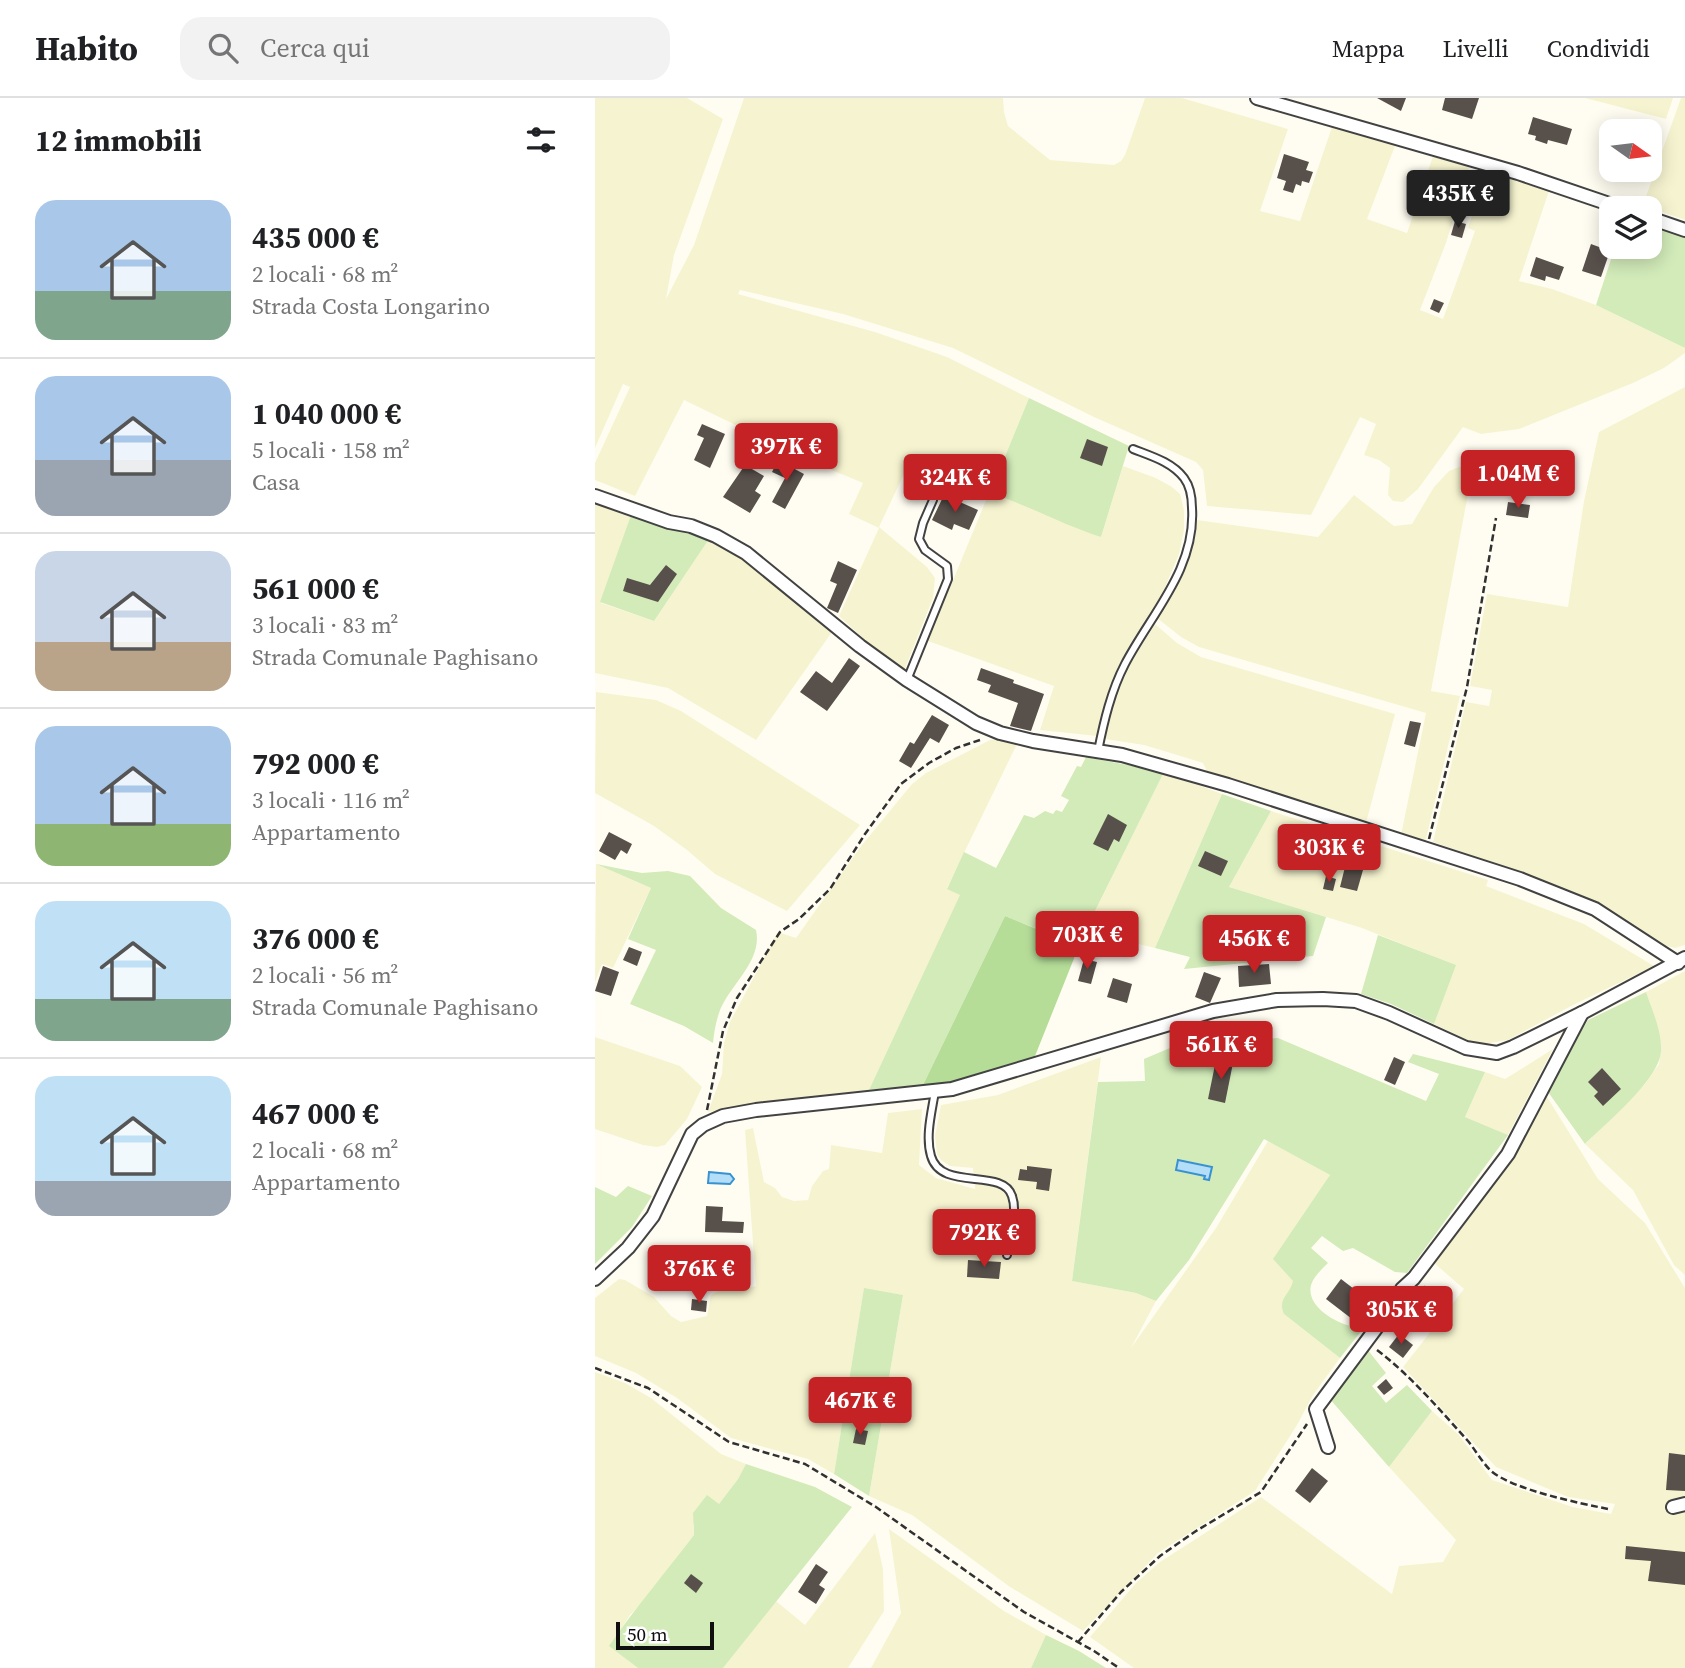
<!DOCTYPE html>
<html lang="it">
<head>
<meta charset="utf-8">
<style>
	:root { --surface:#fff; --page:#f2f2f2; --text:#202124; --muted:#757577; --line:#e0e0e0; --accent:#c52226 }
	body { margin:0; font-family:"Source Serif 4",serif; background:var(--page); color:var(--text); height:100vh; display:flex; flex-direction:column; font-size:26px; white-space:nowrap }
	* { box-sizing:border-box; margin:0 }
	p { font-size:23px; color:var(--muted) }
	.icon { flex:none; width:38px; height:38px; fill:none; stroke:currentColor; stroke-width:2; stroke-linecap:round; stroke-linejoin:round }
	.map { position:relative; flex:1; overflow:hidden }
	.side { display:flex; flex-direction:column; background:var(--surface); width:595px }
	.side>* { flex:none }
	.needle { width:46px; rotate:104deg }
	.controls { position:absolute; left:1004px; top:21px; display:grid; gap:14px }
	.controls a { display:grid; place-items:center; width:63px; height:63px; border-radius:14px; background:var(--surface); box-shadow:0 4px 18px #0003; font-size:35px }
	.scale { position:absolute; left:21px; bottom:18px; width:98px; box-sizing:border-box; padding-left:7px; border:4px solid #0f0f0f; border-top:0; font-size:19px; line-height:24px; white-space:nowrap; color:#0f0f0f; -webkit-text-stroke:5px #fff; paint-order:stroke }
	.price { position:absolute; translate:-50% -60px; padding:0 16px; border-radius:7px; background:var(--accent); color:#fff; font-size:23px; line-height:46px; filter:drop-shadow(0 2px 4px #0008) }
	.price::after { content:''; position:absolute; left:50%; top:42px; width:21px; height:16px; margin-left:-10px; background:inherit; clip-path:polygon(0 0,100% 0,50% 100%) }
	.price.current { background:#222; color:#fff }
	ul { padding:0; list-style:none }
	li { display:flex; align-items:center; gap:21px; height:175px; padding:0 35px }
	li+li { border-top:2px solid var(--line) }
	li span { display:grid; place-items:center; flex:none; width:196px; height:140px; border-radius:21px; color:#555 }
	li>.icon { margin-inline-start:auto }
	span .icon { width:84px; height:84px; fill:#fffc; stroke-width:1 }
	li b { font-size:30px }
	h2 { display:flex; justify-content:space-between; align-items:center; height:84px; padding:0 35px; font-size:30px }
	header { display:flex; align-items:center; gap:42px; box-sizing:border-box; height:98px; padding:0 35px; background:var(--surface); border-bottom:2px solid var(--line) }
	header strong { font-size:33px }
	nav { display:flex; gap:38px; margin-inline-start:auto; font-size:24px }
	.search { width:490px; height:63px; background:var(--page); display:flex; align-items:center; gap:18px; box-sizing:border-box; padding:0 24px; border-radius:21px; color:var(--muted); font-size:26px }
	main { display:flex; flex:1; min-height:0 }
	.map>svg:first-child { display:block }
	.farmland { fill:#f6f4d0 }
	.green { fill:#d2ebb9 }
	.forest { fill:#b5dd98 }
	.water { fill:#b4ddf8; stroke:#3892d2; stroke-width:2 }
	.building { fill:#58504b }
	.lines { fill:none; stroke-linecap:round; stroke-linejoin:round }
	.lane-casing { stroke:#424242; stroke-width:10 }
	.street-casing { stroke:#424242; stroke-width:16 }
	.path { stroke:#313131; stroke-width:2.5; stroke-dasharray:7 3.5; stroke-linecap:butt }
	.lane { stroke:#fff; stroke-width:6 }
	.street { stroke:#fff; stroke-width:12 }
</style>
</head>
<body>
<header>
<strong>Habito</strong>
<div class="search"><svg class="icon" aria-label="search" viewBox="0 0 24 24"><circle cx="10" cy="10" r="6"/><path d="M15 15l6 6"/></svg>Cerca qui</div>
<nav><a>Mappa</a><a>Livelli</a><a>Condividi</a></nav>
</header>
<main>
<section class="side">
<h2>12 immobili<svg class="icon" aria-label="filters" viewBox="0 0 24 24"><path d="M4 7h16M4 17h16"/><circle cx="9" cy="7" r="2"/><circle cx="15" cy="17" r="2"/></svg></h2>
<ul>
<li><span style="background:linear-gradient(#a9c7e8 65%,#7fa58c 0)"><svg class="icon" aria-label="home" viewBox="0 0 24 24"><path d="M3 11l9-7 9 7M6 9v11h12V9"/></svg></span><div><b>435 000 €</b><p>2 locali · 68 m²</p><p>Strada Costa Longarino</p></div></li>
<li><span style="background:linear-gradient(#a9c7e8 60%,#9aa5b1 0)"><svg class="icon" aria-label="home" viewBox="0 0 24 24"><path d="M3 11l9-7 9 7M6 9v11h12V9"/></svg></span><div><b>1 040 000 €</b><p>5 locali · 158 m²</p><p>Casa</p></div></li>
<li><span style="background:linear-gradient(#c9d6e8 65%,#b9a48a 0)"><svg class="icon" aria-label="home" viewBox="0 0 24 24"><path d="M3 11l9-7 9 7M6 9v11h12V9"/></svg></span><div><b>561 000 €</b><p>3 locali · 83 m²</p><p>Strada Comunale Paghisano</p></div></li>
<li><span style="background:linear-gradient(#a9c7e8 70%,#8fb573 0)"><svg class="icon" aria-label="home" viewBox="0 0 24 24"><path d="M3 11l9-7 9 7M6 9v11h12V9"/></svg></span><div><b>792 000 €</b><p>3 locali · 116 m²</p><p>Appartamento</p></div></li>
<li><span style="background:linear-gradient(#bfe0f5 70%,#7fa58c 0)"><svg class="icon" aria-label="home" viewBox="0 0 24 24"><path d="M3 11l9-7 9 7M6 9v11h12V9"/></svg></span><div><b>376 000 €</b><p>2 locali · 56 m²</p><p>Strada Comunale Paghisano</p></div></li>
<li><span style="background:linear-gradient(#bfe0f5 75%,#9aa5b1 0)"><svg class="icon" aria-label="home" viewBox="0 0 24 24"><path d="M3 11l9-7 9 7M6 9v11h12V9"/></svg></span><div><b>467 000 €</b><p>2 locali · 68 m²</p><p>Appartamento</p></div></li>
</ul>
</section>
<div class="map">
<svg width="1090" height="1570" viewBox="0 0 1090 1570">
	<rect width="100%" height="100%" fill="#fffdf1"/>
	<g class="farmland">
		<path d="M0,0H92L128,21L79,157L71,201L99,147L149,0H408L409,14L413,28L455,62L519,67L526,63L530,57L550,0H587L693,31L665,113L705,123L737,29L800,48L772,121L812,135L838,58L874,69L851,145L825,212L848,221L880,133L873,130L891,74L954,93L924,183L957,191L1001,207L1090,250V255L1069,270L1038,285L924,331L886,336L868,329L823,391L808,404L798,403L793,397L795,370L784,362L769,357L781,326L765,319L716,417L612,408L608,372L601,364L499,319L358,250L248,216L145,192L143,196L280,234L352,259L434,300L395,395L423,404L506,439L528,368L561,380L577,389L585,396L589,412V432L584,456L566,499L531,557L517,587L508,609L502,638L445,632L459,588L333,543L394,395L317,359L284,429L332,469L340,480L338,500L309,573L281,552L244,518L284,430L254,416L268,385L215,363L89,302L40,398L0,382V365L35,289L28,286L0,350Z"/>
		<path d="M990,0H1078L1071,21Z"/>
		<path d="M1086,0H1090V122L1048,107Z"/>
		<path d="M1090,289V847L1080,850L1072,848L1011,810L985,797L838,744L871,604L894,608L897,592L875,588L892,496L973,509L989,403L1004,334Z"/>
		<path d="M872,366L873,396L836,593L865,598L830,745L806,737L831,615L604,549L586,539L562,520L574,502L589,469L602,422L723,439L759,397L799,428L817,426L839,389L854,373Z"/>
		<path d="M0,405L36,417L6,505L59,523L114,441L136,451L237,534L161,642L73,590L0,575Z"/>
		<path d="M560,526L582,545L606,559L800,616L771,725L613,675L608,665L579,656L549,647L510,641L513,619L532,570Z"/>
		<path d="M1,594L61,602L86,613L265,727L192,813L120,776L92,752L59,728L0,695Z"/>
		<path d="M402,641L422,646L352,790L366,797L274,992L150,1007L113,1014L127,976L129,945L135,924L183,834L201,840L267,747L317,686L331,675L395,642Z"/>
		<path d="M569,674L627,696L560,850L490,833Z"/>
		<path d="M676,713L893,782L891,788L989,826L1059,868L976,908L913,942L889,946L872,942L839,926L860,867L767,830L634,789Z"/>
		<path d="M1,766L56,790L18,870L7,866L0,884Z"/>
		<path d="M1090,873V1177L1079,1167L1038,1092L990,1046L1050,986L1064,966L1066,953L1064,937L1051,894Z"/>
		<path d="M0,939L85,968L107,989L92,1021L70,1047L62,1049L48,1047L0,1031Z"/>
		<path d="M958,951L913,1037L870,1019L890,974L910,981Z"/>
		<path d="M506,959L477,1183L541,1195L561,1203L536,1250L621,1130L673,1043L735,1077L689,1216L745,1260L718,1297L702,1327L660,1393L563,1455L488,1533L415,1489L317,1417L274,1398L308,1197L269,1191L239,1376L213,1361L136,1340L82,1300L41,1275L0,1258V1200L24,1181L30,1182L59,1199L76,1218L86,1224L112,1218L116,1197L125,1192L134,1189L148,1191L161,1188L150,1032L158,1030L169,1084L180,1090L187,1099L199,1103L213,1102L217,1088L228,1073L234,1071L236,1047L287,1055L293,1015L327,1011L324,1067L341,1080L380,1091L378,1070L355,1068L346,1062L342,1056L340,1038L346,1007L403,997Z"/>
		<path d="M949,994L1003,1081L1050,1125L1090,1190V1570H539L495,1539L541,1485L565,1464L666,1399L797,1496L804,1468L848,1464L861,1442L794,1369L837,1313L864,1337L897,1382L978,1409L1016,1416L1020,1406L973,1399L901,1369L808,1269L869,1191L838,1164L924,1050Z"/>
		<path d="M0,1274L30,1285L56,1300L126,1356L151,1366L143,1381L124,1406L98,1426L99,1437L49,1503L35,1517L15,1548L43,1570H0Z"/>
		<path d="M294,1431L409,1513L451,1537L436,1570H276L306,1515Z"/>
		<path d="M280,1435L288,1471L289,1513L253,1570H128L181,1503L210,1527Z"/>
	</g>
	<g class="green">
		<path d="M1055,125L1090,137V250L1001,207L1020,149H1055Z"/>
		<path d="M434,300L534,348L506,439C468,427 433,407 395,395Z"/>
		<path d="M36,417L65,428L114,441L59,523L5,504Z"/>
		<path d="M491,659L569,674L490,833L449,823L445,832L410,818L328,987L274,992L365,797L352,791L369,754L401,770L429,717L439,720L450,713L458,716L461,712L467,714L474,702L466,698L482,668L486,669Z"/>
		<path d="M627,696L676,713L634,789L731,819L718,858L589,871L595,859L560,850Z"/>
		<path d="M1,766L47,775L73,773L95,778L126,810L161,832C168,862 135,887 125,912C121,923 119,934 118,945L89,928L35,906L61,852L33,841L56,790Z"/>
		<path d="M783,837L861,867L839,926L796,906L766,896Z"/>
		<path d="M1051,894C1057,912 1067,933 1066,953C1065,981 1010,1026 990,1046L951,991L993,922Z"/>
		<path d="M683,940L831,1003L844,976L813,964L818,956L890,974L870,1019L913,1037L812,1175L800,1174L758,1150L748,1153L727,1138L716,1150L733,1165C726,1172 719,1178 716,1187C711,1208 739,1224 756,1228L775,1222L745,1260L689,1216C682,1200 695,1197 698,1183L678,1161L735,1077L669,1041L594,1162L561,1203L541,1195L477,1183L503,984L550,983L549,961L596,941L647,954L668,941Z"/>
		<path d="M33,1088L57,1098L37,1129L0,1166V1089L21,1099Z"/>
		<path d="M269,1190L308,1197L274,1398L239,1376Z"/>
		<path d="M772,1251L791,1275L777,1288L791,1305L812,1287L837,1313L794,1369L734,1300Z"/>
		<path d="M151,1366L220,1389L257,1409L128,1570H43L14,1548C40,1510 71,1474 99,1437L98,1415L112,1397L124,1406L143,1381Z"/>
		<path d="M451,1537L484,1553L511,1570H436Z"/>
	</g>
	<path class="forest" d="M410,818L444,832L449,823L490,833L438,963L356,985L328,987Z"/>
	<g class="water">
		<path d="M583,1062L617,1069L614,1082L609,1081L610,1078L581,1072Z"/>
		<path d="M114,1074L135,1076L139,1081L135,1086L113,1085Z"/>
		<path d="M830,1189L848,1202L843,1209L825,1196Z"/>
	</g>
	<g class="building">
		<path d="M782,0H811L806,13Z"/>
		<path d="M850,0H884L877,21L847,12Z"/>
		<path d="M938,19L977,31L972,47L953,42L952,46L940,42L941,38L933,36Z"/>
		<path d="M689,56L714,64L711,72L718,74L714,85L707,83L706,88L701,86L698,95L688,92L691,83L682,80Z"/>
		<path d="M860,123L871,126L867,140L856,137Z"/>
		<path d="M996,146L1015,153L1006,179L987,173Z"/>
		<path d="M941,159L969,169L964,182L951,178L950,183L935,178Z"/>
		<path d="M839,201L849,205L844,215L835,211Z"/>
		<path d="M107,326L130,336L115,370L99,362L109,340L102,337Z"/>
		<path d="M492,341L513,349L507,368L485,360Z"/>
		<path d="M183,362L209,376L190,411L177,404L190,380L177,374Z"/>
		<path d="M328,365L361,382L355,395L321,379Z"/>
		<path d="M150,367L169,378L160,393L166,397L155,415L128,399Z"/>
		<path d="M349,397L383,412L374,432L359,426L357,432L337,422Z"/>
		<path d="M913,404L935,407L933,420L911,417Z"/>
		<path d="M243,463L262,472L243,515L232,510L242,486L235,483Z"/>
		<path d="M71,467L82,476L63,504L28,493L32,480L55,487Z"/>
		<path d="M254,560L265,568L232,613L205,594L221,573L237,585Z"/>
		<path d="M386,570L419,582L418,585L449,596L436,633L415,628L423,605L393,594L396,587L382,582Z"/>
		<path d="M337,617L354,627L344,645L335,640L316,670L304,663L315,644L319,646Z"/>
		<path d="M815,623L826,625L820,649L809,646Z"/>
		<path d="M513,716L532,727L524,744L519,741L513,753L498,746Z"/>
		<path d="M14,734L37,746L32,756L26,752L20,762L4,753Z"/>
		<path d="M610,753L633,763L626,778L603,768Z"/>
		<path d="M754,753L772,758L762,793L745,789Z"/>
		<path d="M731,778L741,781L738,793L728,791Z"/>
		<path d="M34,849L47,854L42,868L28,862Z"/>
		<path d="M489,861L502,864L496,886L483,883Z"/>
		<path d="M674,866L676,886L644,889L643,868Z"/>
		<path d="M8,868L24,874L16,898L0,893Z"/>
		<path d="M609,874L626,880L615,905L600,899Z"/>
		<path d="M518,880L537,886L532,905L512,899Z"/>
		<path d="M799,959L810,964L800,987L789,982Z"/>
		<path d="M621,962L638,965L630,1005L613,1001Z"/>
		<path d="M1007,970L1026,991L1008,1008L999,998L1003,994L993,984Z"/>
		<path d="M432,1068L457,1071L454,1093L441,1091L442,1084L423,1082L425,1071L432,1072Z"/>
		<path d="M111,1108L128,1109L127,1123L149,1124L148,1135L110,1134Z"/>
		<path d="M373,1162L406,1164L404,1181L372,1179Z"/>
		<path d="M746,1181L772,1201L757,1221L731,1201Z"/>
		<path d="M97,1201L112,1203L111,1214L96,1212Z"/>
		<path d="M804,1236L818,1247L808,1260L794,1249Z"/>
		<path d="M791,1281L798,1290L789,1297L782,1289Z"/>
		<path d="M261,1331L273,1333L270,1347L258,1345Z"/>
		<path d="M1074,1355L1090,1357V1393L1071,1392Z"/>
		<path d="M717,1370L733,1383L715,1405L700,1393Z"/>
		<path d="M1031,1448L1090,1454V1487L1053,1483L1056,1463L1030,1461Z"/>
		<path d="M221,1466L233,1474L224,1487L230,1491L221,1506L203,1494Z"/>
		<path d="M96,1476L108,1485L101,1495L89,1485Z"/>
	</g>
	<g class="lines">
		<defs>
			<g id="lane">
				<path d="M312,582L353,481L352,468L330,452L324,441L328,425L338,402"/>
				<path d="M503,653C509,623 516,593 530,566C556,516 601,471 597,410C597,400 595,388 589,380C577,364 556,358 538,351"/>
				<path d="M340,993C337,1013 330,1038 336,1058C346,1094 408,1069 417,1098C423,1115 415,1139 412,1157"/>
			</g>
			<g id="street">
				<path d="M662,0L923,75L1026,110"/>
				<path d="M1055,120L1090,132"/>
				<path d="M0,398L74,424L96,428L121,438L151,455L265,548L312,582L381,625L405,635L438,643L527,657L633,687L925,781L1000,811L1083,865"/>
				<path d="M0,1181L33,1150L58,1118L97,1036L108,1027L128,1018L161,1012L357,991L618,913L682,902L728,901L761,903L794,915L871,950L902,955L918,949L987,915L1090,860"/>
				<path d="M733,1349L721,1311L788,1221L807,1191L819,1180L913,1056L987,915"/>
				<path d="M1078,1409L1090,1406"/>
			</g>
		</defs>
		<use href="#lane" class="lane-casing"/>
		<use href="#street" class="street-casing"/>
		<g class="path">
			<path d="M834,741L872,589L901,420"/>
			<path d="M112,1012L128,933L142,900L185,834L204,821L235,791L270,736L306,686L334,665L361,650L385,642"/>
			<path d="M782,1252C815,1277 845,1312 873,1343C881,1353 887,1364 896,1373C919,1392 984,1405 1013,1411"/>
			<path d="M0,1270L53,1290L134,1344L210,1366L281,1409L429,1514L499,1553L524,1570"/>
			<path d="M483,1544L526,1494L565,1458L601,1433L666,1394L712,1326"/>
		</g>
		<use href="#lane" class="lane"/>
		<use href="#street" class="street"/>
	</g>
</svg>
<div class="controls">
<a><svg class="needle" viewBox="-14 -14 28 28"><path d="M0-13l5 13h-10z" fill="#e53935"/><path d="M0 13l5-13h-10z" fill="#757577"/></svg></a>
<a><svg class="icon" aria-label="layers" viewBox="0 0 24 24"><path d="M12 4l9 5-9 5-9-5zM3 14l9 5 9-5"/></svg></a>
</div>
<div class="scale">50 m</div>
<b class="price current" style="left:863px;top:132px">435K €</b>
<b class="price" style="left:191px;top:385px">397K €</b>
<b class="price" style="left:923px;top:412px">1.04M €</b>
<b class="price" style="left:360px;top:416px">324K €</b>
<b class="price" style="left:734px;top:786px">303K €</b>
<b class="price" style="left:492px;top:873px">703K €</b>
<b class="price" style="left:659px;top:877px">456K €</b>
<b class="price" style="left:626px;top:983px">561K €</b>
<b class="price" style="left:389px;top:1171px">792K €</b>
<b class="price" style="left:104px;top:1207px">376K €</b>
<b class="price" style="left:806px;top:1248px">305K €</b>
<b class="price" style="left:265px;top:1339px">467K €</b>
</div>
</main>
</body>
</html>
